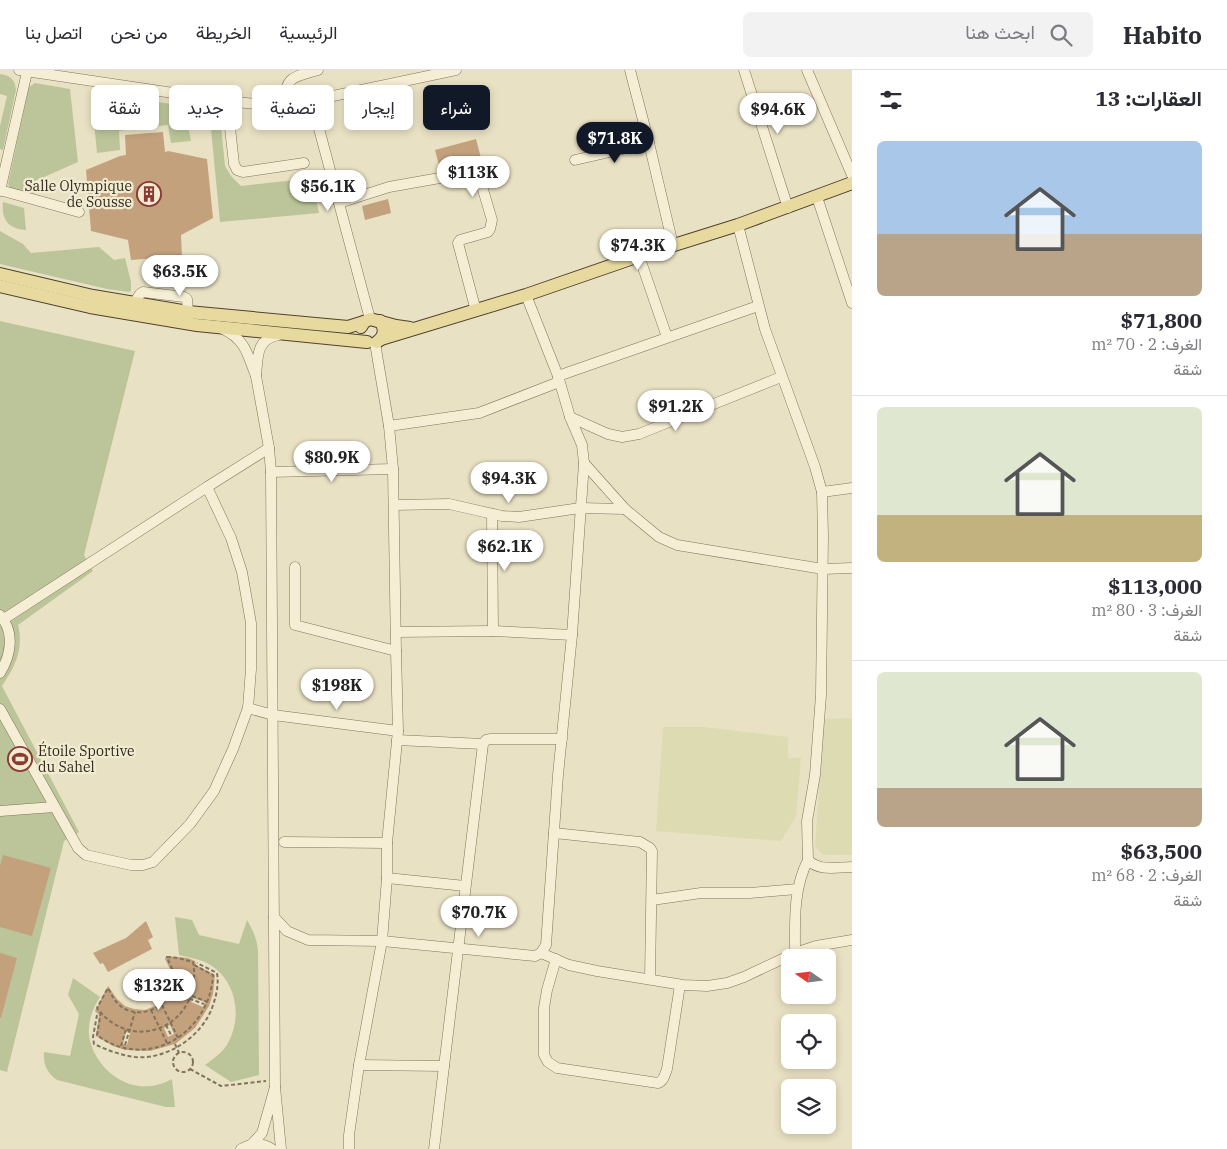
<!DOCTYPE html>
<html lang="ar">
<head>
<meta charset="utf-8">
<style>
	:root { --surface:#fff; --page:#f2f2f3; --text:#2b2b33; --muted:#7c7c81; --line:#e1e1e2; --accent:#111827 }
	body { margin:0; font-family:"IBM Plex Serif",Vazirmatn,serif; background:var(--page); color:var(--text); direction:rtl; height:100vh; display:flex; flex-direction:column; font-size:19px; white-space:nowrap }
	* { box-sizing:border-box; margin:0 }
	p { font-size:16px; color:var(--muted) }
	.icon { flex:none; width:28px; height:28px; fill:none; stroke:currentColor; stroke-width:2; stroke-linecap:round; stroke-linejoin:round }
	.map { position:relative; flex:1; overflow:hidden; direction:ltr }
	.details { display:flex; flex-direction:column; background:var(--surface); width:375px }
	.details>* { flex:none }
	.top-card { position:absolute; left:15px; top:15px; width:475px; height:45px; direction:rtl; display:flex; gap:10px }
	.needle { width:32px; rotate:284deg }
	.controls { position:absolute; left:781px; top:879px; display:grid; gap:10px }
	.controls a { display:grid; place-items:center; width:55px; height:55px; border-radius:8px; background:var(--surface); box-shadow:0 2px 8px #0003; font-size:25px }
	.price { position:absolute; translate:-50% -42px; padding:0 11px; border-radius:18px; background:#fff; color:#222; font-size:16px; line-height:32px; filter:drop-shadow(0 1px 2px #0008) }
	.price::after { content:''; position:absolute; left:50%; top:30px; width:15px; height:11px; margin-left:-8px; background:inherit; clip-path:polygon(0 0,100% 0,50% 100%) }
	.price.current { background:var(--accent); color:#fff }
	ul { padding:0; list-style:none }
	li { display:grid; align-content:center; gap:10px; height:265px; padding:0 25px }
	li+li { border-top:1px solid var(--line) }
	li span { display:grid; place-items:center; height:155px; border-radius:8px; color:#555 }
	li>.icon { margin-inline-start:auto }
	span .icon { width:90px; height:90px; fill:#fffc; stroke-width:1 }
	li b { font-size:21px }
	h2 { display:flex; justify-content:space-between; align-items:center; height:60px; padding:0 25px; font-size:21px }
	.pill { padding:0 18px; border-radius:8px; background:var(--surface); box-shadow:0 2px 8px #0003; font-size:18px; line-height:45px }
	.pill.current { background:var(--accent); color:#fff }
	header { display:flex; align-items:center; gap:30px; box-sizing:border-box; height:70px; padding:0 25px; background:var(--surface); border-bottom:1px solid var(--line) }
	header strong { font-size:24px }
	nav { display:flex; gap:28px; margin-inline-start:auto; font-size:18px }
	.search { width:350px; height:45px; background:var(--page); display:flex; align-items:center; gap:12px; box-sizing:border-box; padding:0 18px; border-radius:8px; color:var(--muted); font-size:19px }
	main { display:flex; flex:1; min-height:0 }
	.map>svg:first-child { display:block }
	.farmland { fill:#dddbb2 }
	.green { fill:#bcc599 }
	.building { fill:#c3a17d; fill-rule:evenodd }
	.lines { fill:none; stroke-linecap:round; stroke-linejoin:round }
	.minor-casing { stroke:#81735c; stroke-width:11 }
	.major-casing { stroke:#4f4230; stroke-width:14 }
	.path { stroke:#81735c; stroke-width:2; stroke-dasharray:4 2.5; stroke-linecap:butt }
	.minor { stroke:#f5eed5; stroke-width:10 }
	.major { stroke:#e8d99f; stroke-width:12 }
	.labels { text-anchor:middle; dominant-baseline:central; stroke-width:4.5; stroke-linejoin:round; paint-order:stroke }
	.poi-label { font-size:14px; fill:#332a1e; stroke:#f1ebd2; text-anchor:end }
</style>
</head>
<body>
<header>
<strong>Habito</strong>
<div class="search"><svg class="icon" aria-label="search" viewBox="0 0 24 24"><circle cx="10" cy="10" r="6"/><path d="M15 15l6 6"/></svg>ابحث هنا</div>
<nav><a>الرئيسية</a><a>الخريطة</a><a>من نحن</a><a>اتصل بنا</a></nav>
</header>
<main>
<section class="details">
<h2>العقارات: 13<svg class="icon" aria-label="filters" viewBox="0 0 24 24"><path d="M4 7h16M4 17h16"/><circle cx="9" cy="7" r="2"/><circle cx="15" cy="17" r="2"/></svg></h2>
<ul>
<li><span style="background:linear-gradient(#a9c7e8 60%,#b9a48a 0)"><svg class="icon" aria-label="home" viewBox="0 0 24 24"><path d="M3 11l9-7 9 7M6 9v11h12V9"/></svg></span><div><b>$71,800</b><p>الغرف: 2 · 70 m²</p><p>شقة</p></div></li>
<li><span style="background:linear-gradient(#dfe7d0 70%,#c2b280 0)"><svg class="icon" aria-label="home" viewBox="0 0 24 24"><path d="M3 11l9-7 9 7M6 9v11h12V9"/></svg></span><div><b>$113,000</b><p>الغرف: 3 · 80 m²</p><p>شقة</p></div></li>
<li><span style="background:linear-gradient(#dfe7d0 75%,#b9a48a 0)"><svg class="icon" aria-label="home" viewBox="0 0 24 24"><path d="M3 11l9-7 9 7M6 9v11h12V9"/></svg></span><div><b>$63,500</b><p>الغرف: 2 · 68 m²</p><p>شقة</p></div></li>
</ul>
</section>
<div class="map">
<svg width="852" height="1079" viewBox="0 0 852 1079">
	<rect width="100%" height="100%" fill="#e9e1c3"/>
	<g class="farmland">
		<path d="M852,648V785H823L815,776L824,649Z"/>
		<path d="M663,657H704L788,667V688H801L796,746L781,771L656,761Z"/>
	</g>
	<g class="green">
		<path d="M0,4C11,6 15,9 16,20L3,80L0,79V56L7,26L0,24Z"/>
		<path d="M35,13L70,19L78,92L35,111V124L10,118L8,114L29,17Z"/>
		<path d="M91,22L184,36L191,71L171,73L168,55L119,61L120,80L97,83Z"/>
		<path d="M209,39L216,40L220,46L225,96L231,106L241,116L312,108L319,143L220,152Z"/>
		<path d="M3,132L24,138L26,160C8,159 1,149 3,132Z"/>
		<path d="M0,161L23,174L31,183L99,177L114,190L125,188L131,212V221L129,222L107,219L0,194Z"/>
		<path d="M0,251L135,281L84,485L93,501L18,555C24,579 15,597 2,616L79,762L64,771L7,1002L0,1000Z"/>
		<path d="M175,847L192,850L199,865L239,874L247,850C253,860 257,869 258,881L259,1005L231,1012L205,995C214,988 224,982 229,971C242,946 236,912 212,896C202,889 190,888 179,885Z"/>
		<path d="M73,908L100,927C94,936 89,948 89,959C88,967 91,975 94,982C109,1012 142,1026 172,1009L175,1037H166L57,1010C47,1003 43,994 44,982L70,986L79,944L68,925Z"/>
	</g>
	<g class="building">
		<path d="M163,62L165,82L168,81L207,89L213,148L181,165L182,186L131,190L128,170L91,161L86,100L120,86L126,85L125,65Z"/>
		<path d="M476,69L481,88L440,99L435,80Z"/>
		<path d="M388,129L391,143L365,150L362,136Z"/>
		<path d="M3,785L51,798L32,866L0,857V796Z"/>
		<path d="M146,851L153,867L148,870L152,879L108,902L103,893L100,894L93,883L126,868Z"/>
		<path d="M0,883L17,888L1,948H0Z"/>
		<path d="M166,886L188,888L195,891L196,895L215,905L213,924L209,936L195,958L175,974L150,981L125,980L113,976L96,966L99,945L95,941L108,916L117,929L125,936L134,939L145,940L155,936L164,930L169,921L172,911L171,901L165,889ZM193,928L205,932L203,937L191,932ZM170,955L174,964L168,967L164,958ZM126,962L130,963L127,975L123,974Z"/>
	</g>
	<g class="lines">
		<defs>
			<g id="minor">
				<path d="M19,0L227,31L256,34H285L314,30L456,0"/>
				<path d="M630,0L649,73L673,175"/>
				<path d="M744,0L788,138"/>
				<path d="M807,0L852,105"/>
				<path d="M314,30L318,55L370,249"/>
				<path d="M227,31L234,94L237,100L243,102L304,93"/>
				<path d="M285,34C284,6 294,7 318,0"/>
				<path d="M575,90L649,73"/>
				<path d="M0,120L79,142"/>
				<path d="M0,121L27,2"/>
				<path d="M817,127L852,233"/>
				<path d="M339,133L389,117L462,104C471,104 476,106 481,113L492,150L490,159L488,162L460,170L458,173L476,241"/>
				<path d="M738,155L765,259L815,397L822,422L823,466L821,625L815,705L807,751L808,790C820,802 837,797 852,797"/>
				<path d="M639,186L667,267"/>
				<path d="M134,233L140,224L143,222L184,227L187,229L188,242"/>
				<path d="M223,259C246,270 247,284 256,306C258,286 256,270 278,265"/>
				<path d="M256,306L269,378L271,402L275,1017"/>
				<path d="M558,306L758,236"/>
				<path d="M570,347L608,364L622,367L639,364L781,307"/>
				<path d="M389,356L479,343L559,312"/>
				<path d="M584,393L625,439L659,467L677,475L823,499L852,498"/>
				<path d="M271,402L393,399"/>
				<path d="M822,422L852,418"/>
				<path d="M394,435L449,434L502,446L519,447L580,438L625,439"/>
				<path d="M492,444L493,561"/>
				<path d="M295,497V555L396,581L393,399L389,356L375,273"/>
				<path d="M0,545C15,562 11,585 0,603"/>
				<path d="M4,549L207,417"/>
				<path d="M396,562L493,561L572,565L584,393L582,375L570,347L558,306L526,225"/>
				<path d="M396,581L398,661L387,773V808L382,871L535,886L541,883L546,875L558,705L572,565"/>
				<path d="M248,638L273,645L398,661"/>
				<path d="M0,639L78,778L86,785L131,795H143L153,792L190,754L214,721L233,679L248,638L251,599V553L242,502L231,468L207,417L269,378"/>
				<path d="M397,670L483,674"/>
				<path d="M0,741L54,737"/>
				<path d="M554,763L640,772L650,778L652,781L650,909"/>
				<path d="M284,772L387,773"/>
				<path d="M387,808L465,816"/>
				<path d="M652,830L701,823H750L797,819"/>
				<path d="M274,847L287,861L308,870L382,871L359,995L349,1065V1079"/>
				<path d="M541,883L569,895L597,901L683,915L707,916L727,913L744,907L795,883L816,876L852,870"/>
				<path d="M795,883C795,851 793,819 808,790"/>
				<path d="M556,889L547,920L544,938V985L548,992L557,998L658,1013C664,1011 665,1004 667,999L680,915"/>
				<path d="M359,995L444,996"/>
				<path d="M251,1075L262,1063L275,1017L281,1079"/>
				<path d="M241,1079C252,1073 262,1072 272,1079"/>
				<path d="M434,1079L483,674L486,670L491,669H562"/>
			</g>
			<g id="major">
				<path d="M0,204L93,226L188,242L348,257L364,252"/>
				<path d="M0,216L90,237L197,255L367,272"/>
				<path d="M361,257L364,252L370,249L396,256L410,258"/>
				<path d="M381,269L526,225L639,186L738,155L852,113"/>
				<path d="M377,272C385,267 386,258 380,251"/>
			</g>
		</defs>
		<use href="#minor" class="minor-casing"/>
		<use href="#major" class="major-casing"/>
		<g class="path">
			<path d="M167,887L178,888L193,892C204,954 134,987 97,938L108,918C112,926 116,934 125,939C148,950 176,931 174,906C173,899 169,893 167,887Z"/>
			<path d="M171,922L204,934"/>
			<path d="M192,926L208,932"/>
			<path d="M162,935L178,968"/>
			<path d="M151,940L167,973"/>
			<path d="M101,942L97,965C146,1002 210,964 213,905L194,895"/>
			<path d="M97,945L93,967L94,974C107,980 120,985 135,987C167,990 201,967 212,938C216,927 219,915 217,903L197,893"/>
			<path d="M166,955L171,965"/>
			<path d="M175,974L179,983"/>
			<path d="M125,975L135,942"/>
			<path d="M121,976L126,959"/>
			<circle cx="183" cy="992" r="10"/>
			<path d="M190,999L221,1016L266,1011"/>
		</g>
		<use href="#minor" class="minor"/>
		<use href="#major" class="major"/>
	</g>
	<defs>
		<symbol id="building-ring" viewBox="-11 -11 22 22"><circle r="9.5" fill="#f1ebd2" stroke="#8a3a32" stroke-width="1.5"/><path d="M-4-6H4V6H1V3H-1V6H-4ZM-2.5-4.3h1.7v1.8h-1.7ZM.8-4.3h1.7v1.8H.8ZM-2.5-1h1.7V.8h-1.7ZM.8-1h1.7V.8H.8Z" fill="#8a3a32"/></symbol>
		<symbol id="stadium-ring" viewBox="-11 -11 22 22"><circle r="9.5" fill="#f1ebd2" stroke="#8a3a32" stroke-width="1.5"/><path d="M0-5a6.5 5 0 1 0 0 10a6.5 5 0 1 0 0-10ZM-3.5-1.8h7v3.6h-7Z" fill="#8a3a32"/></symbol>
	</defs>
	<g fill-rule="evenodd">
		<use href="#building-ring" x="135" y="110" width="28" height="28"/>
		<use href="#stadium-ring" x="6" y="675" width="28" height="28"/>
	</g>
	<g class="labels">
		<g class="poi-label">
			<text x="132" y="116">Salle Olympique<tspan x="132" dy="16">de Sousse</tspan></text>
			<text x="38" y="681" text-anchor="start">Étoile Sportive<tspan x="38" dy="16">du Sahel</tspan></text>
		</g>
	</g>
</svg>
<div class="controls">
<a><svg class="needle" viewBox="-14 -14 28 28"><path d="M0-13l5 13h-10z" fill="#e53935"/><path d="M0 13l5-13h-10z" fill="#7c7c81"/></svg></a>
<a><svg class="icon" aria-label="locate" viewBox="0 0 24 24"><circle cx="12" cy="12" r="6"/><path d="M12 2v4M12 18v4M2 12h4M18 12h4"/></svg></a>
<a><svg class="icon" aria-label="layers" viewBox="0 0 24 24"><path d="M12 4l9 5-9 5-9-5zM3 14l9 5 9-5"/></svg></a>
</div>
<b class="price" style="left:778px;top:65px">$94.6K</b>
<b class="price current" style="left:615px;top:94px">$71.8K</b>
<b class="price" style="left:473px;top:128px">$113K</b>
<b class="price" style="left:328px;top:142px">$56.1K</b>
<b class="price" style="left:638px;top:201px">$74.3K</b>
<b class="price" style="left:180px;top:227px">$63.5K</b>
<b class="price" style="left:676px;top:362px">$91.2K</b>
<b class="price" style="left:332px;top:413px">$80.9K</b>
<b class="price" style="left:509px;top:434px">$94.3K</b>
<b class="price" style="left:505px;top:502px">$62.1K</b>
<b class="price" style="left:337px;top:641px">$198K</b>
<b class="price" style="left:479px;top:868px">$70.7K</b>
<b class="price" style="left:159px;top:941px">$132K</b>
<div class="top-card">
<a class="pill current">شراء</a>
<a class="pill">إيجار</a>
<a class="pill">تصفية</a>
<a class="pill">جديد</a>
<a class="pill">شقة</a>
</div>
</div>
</main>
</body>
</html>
